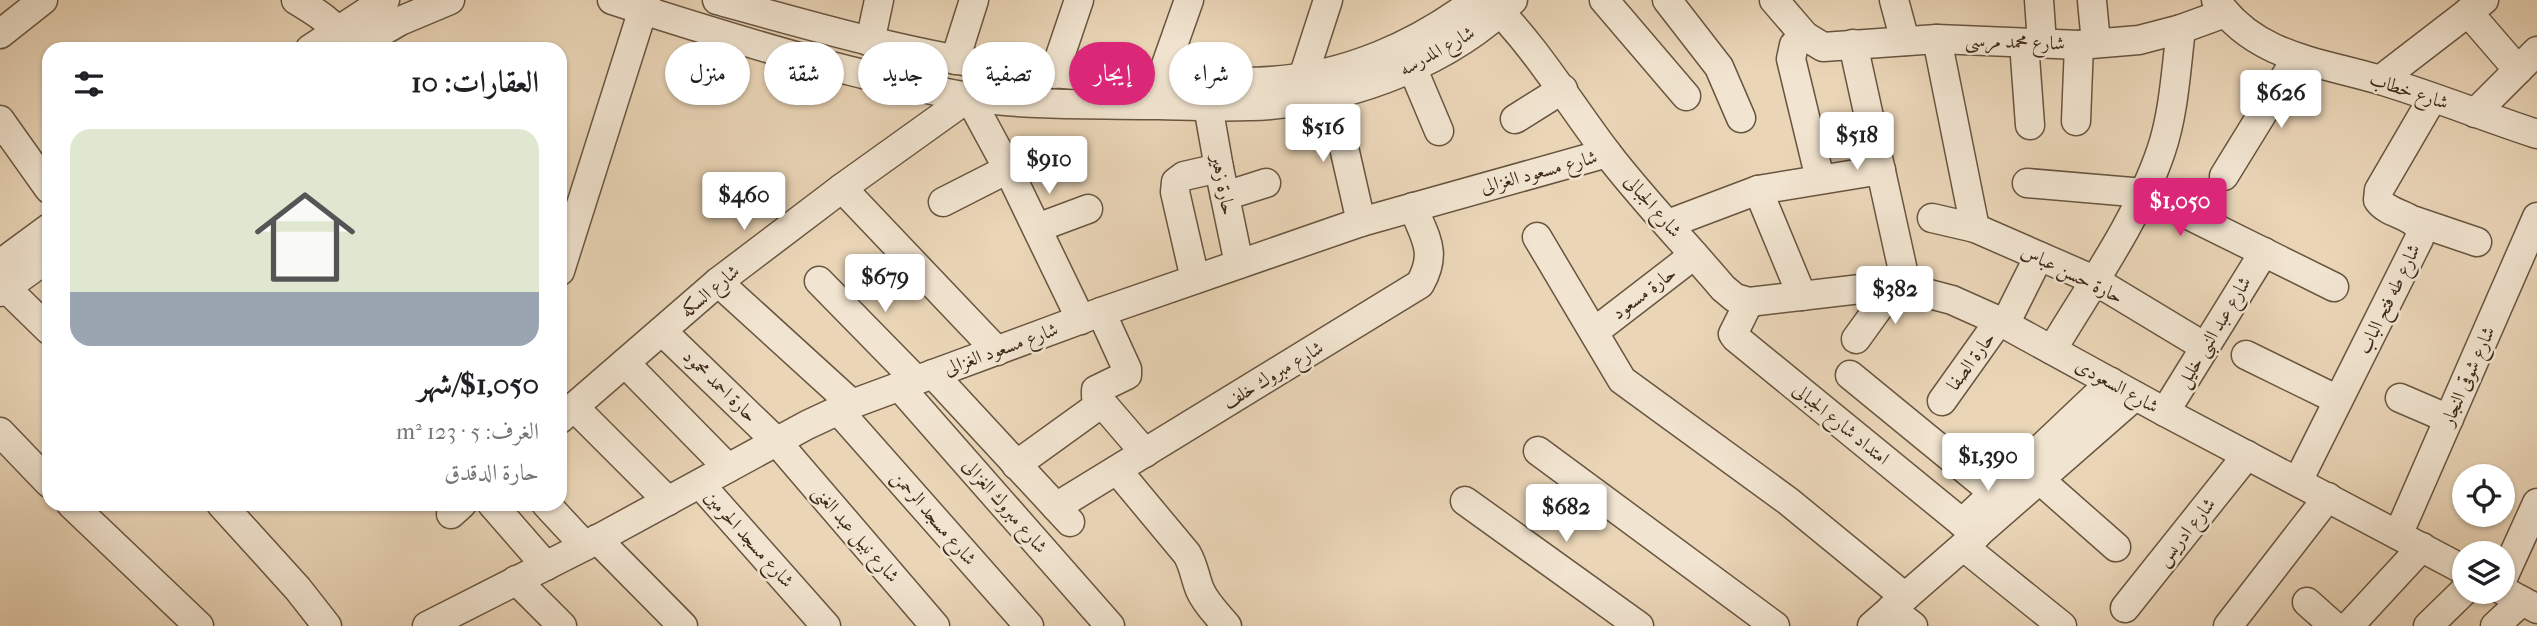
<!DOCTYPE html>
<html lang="ar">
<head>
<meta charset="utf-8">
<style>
	:root { --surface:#fff; --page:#f2f2f2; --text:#202124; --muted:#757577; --line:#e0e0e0; --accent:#db2777 }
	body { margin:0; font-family:"IM FELL French Canon",Amiri,serif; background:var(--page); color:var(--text); direction:rtl; height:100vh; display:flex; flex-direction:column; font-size:26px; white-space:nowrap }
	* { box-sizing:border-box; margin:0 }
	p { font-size:23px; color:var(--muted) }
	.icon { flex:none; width:38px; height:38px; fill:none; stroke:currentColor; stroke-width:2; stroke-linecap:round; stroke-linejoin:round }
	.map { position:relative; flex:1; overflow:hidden; direction:ltr }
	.sheet { position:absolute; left:42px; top:42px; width:525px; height:469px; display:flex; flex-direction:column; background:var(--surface); border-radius:21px; box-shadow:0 2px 5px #0004; direction:rtl }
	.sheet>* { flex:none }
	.banner { position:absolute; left:588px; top:42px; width:665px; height:63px; direction:rtl; display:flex; gap:14px }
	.buttons { position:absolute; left:2452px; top:464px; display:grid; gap:14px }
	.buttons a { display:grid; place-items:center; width:63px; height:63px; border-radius:50%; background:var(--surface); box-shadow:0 2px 5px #0004; font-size:35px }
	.price { position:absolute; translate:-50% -60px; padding:0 16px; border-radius:7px; background:#fff; color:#222; font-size:23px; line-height:46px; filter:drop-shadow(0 2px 4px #0008) }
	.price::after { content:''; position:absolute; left:50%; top:42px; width:21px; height:16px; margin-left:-10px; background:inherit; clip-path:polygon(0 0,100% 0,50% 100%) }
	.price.current { background:var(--accent); color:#fff }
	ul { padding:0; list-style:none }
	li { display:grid; align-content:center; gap:14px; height:371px; padding:0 28px }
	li+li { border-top:2px solid var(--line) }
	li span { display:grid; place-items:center; height:217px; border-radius:21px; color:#555 }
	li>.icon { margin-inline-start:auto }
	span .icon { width:126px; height:126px; fill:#fffc; stroke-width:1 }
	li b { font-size:30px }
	h2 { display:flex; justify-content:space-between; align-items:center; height:84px; padding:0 28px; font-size:30px }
	.pill { padding:0 24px; border-radius:32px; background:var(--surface); box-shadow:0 2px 5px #0004; font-size:24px; line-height:63px }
	.pill.current { background:var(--accent); color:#fff }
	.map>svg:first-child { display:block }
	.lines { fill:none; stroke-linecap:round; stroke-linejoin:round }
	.minor-casing { stroke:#685540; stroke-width:31 }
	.minor { stroke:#f1e4d0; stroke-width:28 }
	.labels { text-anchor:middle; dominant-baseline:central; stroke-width:5; stroke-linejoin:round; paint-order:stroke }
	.street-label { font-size:19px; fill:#3d2a18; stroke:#f1e4d0 }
</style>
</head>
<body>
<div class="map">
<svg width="2537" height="626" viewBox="0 0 2537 626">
	<rect width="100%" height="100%" fill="#ead5b7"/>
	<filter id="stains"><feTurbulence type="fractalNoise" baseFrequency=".00286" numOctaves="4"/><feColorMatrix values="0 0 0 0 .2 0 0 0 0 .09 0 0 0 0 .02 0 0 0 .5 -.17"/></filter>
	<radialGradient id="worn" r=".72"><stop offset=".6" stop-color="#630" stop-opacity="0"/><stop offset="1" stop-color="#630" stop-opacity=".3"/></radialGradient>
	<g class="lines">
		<defs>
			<g id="minor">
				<path d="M296,0C316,12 334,23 347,43"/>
				<path d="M612,0C686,24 760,47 835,67C879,78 924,90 969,97C1032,106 1096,104 1159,105C1196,106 1233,108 1270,105C1357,97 1450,62 1513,0"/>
				<path d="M717,0C818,28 918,57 1022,70C1061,75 1100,76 1139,78C1183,80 1228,84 1271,81C1346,76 1417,45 1476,0"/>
				<path d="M1488,0C1535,45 1568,102 1607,153C1643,200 1685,243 1723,288L1735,298L1749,302L1895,285L1952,300L1999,321L2165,412L2464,570"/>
				<path d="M1604,0L1686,96"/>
				<path d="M1667,0L1719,67L1741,118"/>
				<path d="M1774,0L1805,36L1823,47L1937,39L2079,45L2139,40L2181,29L2225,13"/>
				<path d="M1894,0L1905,41"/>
				<path d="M2039,0L2042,43"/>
				<path d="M2216,0C2254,57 2320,62 2380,80C2433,96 2485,117 2537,134"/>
				<path d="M2092,1L2096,43"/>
				<path d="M2468,12L2518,70"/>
				<path d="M0,34L43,0"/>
				<path d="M1805,36L1794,45L1791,59L1820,179"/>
				<path d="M1937,39L1975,228"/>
				<path d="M870,42L879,0"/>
				<path d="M2024,43L2030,125"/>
				<path d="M1853,44L1907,289"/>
				<path d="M310,49L385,0"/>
				<path d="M352,49L400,21L450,0"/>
				<path d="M955,60L974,0"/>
				<path d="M1412,67L1439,131"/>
				<path d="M1054,74L1079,0"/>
				<path d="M1303,77L1328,0"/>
				<path d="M1161,79L1189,0"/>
				<path d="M2380,80L2484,0"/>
				<path d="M1332,95L1361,222"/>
				<path d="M1208,106L1219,168L1239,264"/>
				<path d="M2475,113L2537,51"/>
				<path d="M1515,119L1563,89"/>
				<path d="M0,120L49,189"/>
				<path d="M2076,121L2079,45"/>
				<path d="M2224,176L2296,59"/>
				<path d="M2027,183L2144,193L2334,287"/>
				<path d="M842,188L997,351"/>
				<path d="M1758,190L1802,296"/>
				<path d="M1225,196L1266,183"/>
				<path d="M943,202L1008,169"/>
				<path d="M1932,218L1975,228L2094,280L2205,347"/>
				<path d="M2415,221L2477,242"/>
				<path d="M1668,224L1758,190L1881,170"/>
				<path d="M1037,228L1088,209"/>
				<path d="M1537,237L1622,380L1788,501L1905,597"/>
				<path d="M0,264L49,228"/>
				<path d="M560,271L646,0"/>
				<path d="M1195,279L1175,192L1176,182L1184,176L1219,168"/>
				<path d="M819,281L916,380"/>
				<path d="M718,282L852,404"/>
				<path d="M5,287L49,330"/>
				<path d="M0,292L49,257"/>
				<path d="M1749,302L1733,334L1736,338L1977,535"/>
				<path d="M1101,312L1127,369V375L1096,390V396L1145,453"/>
				<path d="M2005,324L2039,256"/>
				<path d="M662,331L777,442L935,626"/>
				<path d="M1594,332L1694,255"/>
				<path d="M1856,339L1895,285"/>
				<path d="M2052,350C2089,288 2138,219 2161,151C2174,113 2176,69 2181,29"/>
				<path d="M2246,355L2338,400"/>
				<path d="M625,363L728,468"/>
				<path d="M933,374L1070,522"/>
				<path d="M1850,375L1994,493"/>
				<path d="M899,386L1110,626"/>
				<path d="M2400,398L2449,419"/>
				<path d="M1942,401L1999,321"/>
				<path d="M574,407L668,501"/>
				<path d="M838,410L1029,626"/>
				<path d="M2165,412L2264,252"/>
				<path d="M560,419L718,282L842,188L969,97L1008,169L1081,320"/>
				<path d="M0,432L49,483"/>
				<path d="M1538,451L1775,626"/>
				<path d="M1016,465L1102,403"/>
				<path d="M1117,470L1187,554C1194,566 1195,578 1200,590C1206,604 1218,615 1227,626"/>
				<path d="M2040,480L2116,547"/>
				<path d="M2298,481L2419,239L2421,229C2410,213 2389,215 2378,200L2379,190L2432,99"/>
				<path d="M700,484L826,626"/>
				<path d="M1465,501L1639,626"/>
				<path d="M71,504L199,626"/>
				<path d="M221,504L298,589L327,626"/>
				<path d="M492,504L546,566"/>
				<path d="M546,504L585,546"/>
				<path d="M1056,507L1420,284C1438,252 1425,238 1413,207"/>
				<path d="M451,514L462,504"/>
				<path d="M1962,523L2111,382"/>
				<path d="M2398,535L2537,217"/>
				<path d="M597,539L683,626"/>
				<path d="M1964,547L2062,626"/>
				<path d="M516,580L562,626"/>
				<path d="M2502,580L2537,503"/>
				<path d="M2502,590L2537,609"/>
				<path d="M2307,602L2334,626"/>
				<path d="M2125,608L2247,455"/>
				<path d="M1891,609L1913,626"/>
				<path d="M427,626L585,546L807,425L852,404L1101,312L1361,222L1607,153"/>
				<path d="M1872,626L2135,396"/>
				<path d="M2228,626L2328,497"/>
				<path d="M2349,626L2422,547"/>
				<path d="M2428,626L2464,591"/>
				<path d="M2495,626L2522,601"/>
			</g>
		</defs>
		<use href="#minor" class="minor-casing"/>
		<use href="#minor" class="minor"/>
	</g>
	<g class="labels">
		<g class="street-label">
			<text transform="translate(2015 42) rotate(2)">شارع محمد مرسى</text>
			<text transform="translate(1437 51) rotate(-29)">شارع المدرسه</text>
			<text transform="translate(2409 91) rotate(18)">شارع خطاب</text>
			<text transform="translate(1539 172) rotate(-15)">شارع مسعود الغزالى</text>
			<text transform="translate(1223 185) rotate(79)">حارة زهير</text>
			<text transform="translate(1653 206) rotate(49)">شارع الجبالى</text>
			<text transform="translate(2072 274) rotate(26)">حارة حسن عباس</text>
			<text transform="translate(710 291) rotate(-40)">شارع السكه</text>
			<text transform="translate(1644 293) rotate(-37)">حارة مسعود</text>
			<text transform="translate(2389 299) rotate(-64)">شارع طه فتح الباب</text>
			<text transform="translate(2214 332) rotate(-59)">شارع عبد النبى خليل</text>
			<text transform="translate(1001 349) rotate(-20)">شارع مسعود الغزالى</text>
			<text transform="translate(1971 361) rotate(-54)">حارة الصفا</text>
			<text transform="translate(1273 375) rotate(-31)">شارع مبروك خلف</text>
			<text transform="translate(2468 376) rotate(-66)">شارع شوقى النجار</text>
			<text transform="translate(720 386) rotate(44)">حارة احمد محمود</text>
			<text transform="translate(2117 386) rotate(29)">شارع السعودى</text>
			<text transform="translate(1841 424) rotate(39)">امتداد شارع الجبالى</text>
			<text transform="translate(1005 506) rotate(49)">شارع مبروك الغزالى</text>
			<text transform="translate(934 518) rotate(49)">شارع مسجد الرحمن</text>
			<text transform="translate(2186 532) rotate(-51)">شارع ادريس</text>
			<text transform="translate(856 534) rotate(49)">شارع نبيل عبد الغنى</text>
			<text transform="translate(749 539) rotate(48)">شارع مسجد الحرمين</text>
		</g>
	</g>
	<rect width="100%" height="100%" filter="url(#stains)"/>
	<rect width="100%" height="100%" fill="url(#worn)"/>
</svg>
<div class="buttons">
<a><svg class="icon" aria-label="locate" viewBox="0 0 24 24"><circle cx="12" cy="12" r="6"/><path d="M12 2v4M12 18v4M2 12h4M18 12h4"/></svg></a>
<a><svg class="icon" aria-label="layers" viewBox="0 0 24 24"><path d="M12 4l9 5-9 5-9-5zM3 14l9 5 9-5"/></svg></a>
</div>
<b class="price" style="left:2281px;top:130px">$626</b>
<b class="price" style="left:1323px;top:164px">$516</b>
<b class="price" style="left:1857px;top:172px">$518</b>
<b class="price" style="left:1049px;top:196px">$910</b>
<b class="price" style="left:744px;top:232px">$460</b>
<b class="price current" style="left:2180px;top:238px">$1,050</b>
<b class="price" style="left:885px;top:314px">$679</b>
<b class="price" style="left:1895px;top:326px">$382</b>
<b class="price" style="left:1988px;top:493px">$1,390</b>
<b class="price" style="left:1566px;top:544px">$682</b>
<div class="banner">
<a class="pill">شراء</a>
<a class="pill current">إيجار</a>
<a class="pill">تصفية</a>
<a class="pill">جديد</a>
<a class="pill">شقة</a>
<a class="pill">منزل</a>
</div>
<section class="sheet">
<h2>العقارات: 10<svg class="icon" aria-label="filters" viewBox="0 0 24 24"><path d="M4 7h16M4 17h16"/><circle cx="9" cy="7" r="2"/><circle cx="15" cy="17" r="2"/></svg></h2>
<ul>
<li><span style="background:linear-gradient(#dfe7d0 75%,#9aa5b1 0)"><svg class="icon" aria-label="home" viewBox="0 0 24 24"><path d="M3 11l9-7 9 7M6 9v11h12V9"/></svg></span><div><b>$1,050/شهر</b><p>الغرف: 5 · 123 m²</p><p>حارة الدقدق</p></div></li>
</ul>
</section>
</div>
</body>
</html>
